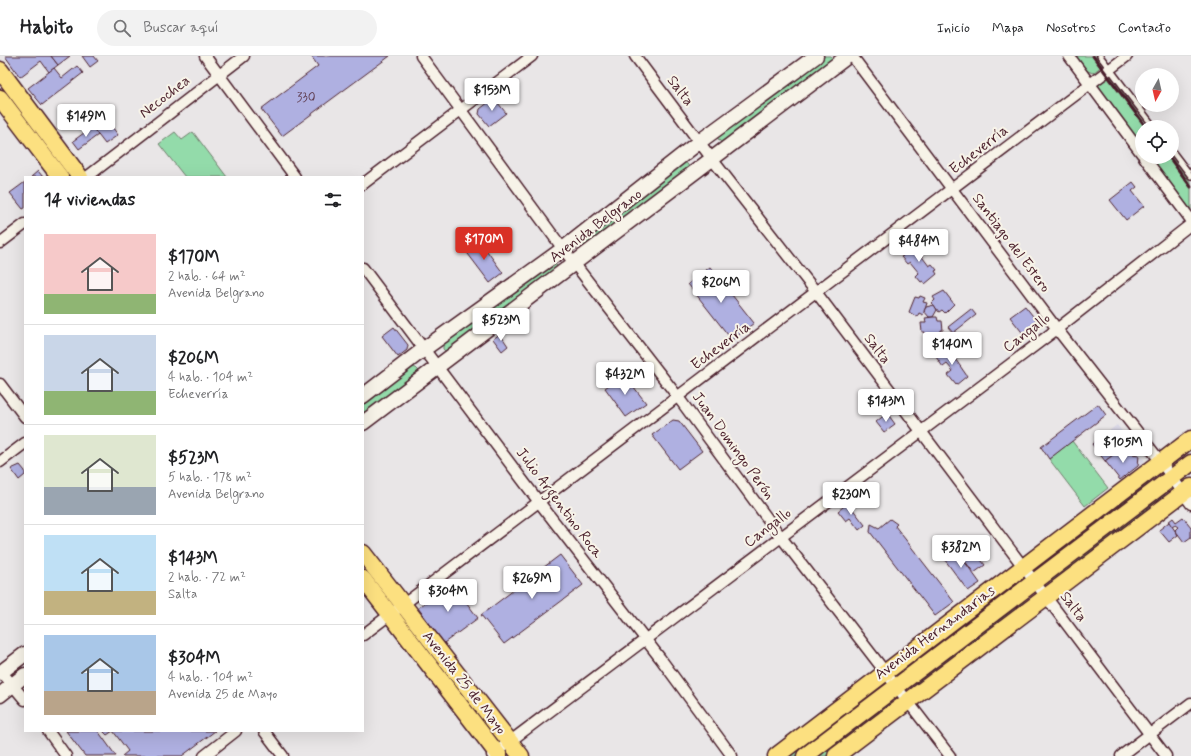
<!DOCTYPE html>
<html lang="es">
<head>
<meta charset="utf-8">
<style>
	:root { --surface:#fff; --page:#f2f2f2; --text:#202124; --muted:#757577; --line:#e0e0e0; --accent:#d93025 }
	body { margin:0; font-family:Mynerve,sans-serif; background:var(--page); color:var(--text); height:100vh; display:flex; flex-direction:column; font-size:15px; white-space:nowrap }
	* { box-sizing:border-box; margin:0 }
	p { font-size:13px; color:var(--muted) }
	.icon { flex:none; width:22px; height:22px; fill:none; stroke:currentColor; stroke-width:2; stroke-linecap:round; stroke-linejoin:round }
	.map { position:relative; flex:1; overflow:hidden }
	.panel { position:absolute; left:24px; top:120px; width:340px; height:556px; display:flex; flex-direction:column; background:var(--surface); border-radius:0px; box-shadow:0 4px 16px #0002 }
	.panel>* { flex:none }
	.needle { width:26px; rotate:188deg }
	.tools { position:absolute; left:1135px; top:12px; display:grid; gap:8px }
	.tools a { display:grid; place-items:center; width:44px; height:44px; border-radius:50%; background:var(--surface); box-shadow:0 4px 16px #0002; font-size:20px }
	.price { position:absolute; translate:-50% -34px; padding:0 9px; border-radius:4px; background:#fff; color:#222; font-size:13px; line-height:26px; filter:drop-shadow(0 1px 2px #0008) }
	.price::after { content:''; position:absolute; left:50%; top:24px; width:12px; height:9px; margin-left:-6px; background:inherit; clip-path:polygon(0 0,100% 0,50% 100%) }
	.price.active { background:var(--accent); color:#fff }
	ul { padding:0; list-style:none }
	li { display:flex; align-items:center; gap:12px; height:100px; padding:0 20px }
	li+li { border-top:1px solid var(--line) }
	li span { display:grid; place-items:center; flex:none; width:112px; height:80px; border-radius:0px; color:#555 }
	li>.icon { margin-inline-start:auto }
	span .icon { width:48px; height:48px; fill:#fffc; stroke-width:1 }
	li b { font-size:17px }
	h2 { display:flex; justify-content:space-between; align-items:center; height:48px; padding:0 20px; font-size:17px }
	header { display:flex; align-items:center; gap:24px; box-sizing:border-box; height:56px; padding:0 20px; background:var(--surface); border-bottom:1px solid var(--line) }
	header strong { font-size:19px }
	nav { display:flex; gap:22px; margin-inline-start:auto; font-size:14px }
	.search { width:280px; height:36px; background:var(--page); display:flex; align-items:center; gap:10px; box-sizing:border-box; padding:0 14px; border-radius:22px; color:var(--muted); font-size:15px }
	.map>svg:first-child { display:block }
	.built { fill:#d8d6e5 }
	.green { fill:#93dbaa; stroke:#6e7d6a }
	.building { fill:#afb0e1; stroke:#4a1f2b }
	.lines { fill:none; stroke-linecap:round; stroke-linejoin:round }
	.lane-casing { stroke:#4a1f2b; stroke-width:8 }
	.street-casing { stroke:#4a1f2b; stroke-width:13 }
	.secondary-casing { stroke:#4a1f2b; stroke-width:17 }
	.primary-casing { stroke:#4a1f2b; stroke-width:19 }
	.lane { stroke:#f7f3e8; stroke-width:5 }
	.street { stroke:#f7f3e8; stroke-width:10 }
	.secondary { stroke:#f7f3e8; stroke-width:14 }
	.primary { stroke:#fce080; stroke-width:16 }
	.rail { stroke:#4a1f2b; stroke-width:3 }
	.labels { text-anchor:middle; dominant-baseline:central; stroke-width:4; stroke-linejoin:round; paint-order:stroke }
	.number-label { font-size:13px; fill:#634358 }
	.street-label { font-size:15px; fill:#4a1f2b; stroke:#f7f3e8 }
</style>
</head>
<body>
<header>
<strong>Habito</strong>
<div class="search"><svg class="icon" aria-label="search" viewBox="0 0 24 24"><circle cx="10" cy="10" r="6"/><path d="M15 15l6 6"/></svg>Buscar aquí</div>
<nav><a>Inicio</a><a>Mapa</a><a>Nosotros</a><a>Contacto</a></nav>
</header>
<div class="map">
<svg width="1191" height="700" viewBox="0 0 1191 700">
	<rect width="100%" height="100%" fill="#e9e6e7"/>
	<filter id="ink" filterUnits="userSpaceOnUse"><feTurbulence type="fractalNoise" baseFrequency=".025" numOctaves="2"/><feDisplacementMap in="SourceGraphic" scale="8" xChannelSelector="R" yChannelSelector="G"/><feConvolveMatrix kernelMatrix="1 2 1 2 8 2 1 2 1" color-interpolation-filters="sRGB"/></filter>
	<g filter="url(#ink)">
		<path class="built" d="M1117,369L1145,405L1120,424L1092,388Z"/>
		<g class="green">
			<path d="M824,0H831L834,3L723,89L716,80Z"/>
			<path d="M1074,0H1097L1103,9L1093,17L1085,14Z"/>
			<path d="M1111,21L1148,71H1142V91L1097,32V29Z"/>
			<path d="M175,76L182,84L193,76L227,121H185L159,88Z"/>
			<path d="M1150,101H1171L1191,127V154Z"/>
			<path d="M684,104L691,113L585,192L580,185Z"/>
			<path d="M553,206L558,211L446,296L443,293V289Z"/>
			<path d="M412,311L416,312L420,316L363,361V348Z"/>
			<path d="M1072,385L1108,432L1085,450L1049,403Z"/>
			<path d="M1147,424L1153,431L1041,512L1039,509Z"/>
			<path d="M1162,436L1168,443L1052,527L1051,523Z"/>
			<path d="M1012,525L1018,532L908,616L902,610Z"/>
			<path d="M1023,541L1029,547L919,632L914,625Z"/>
			<path d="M408,565L493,677L492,679L406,567Z"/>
			<path d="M876,629L882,635L797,700H783Z"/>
			<path d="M888,644L894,651L828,700H813Z"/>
		</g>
		<g class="building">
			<path d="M5,0H51L58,9L49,16L41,5L20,21Z"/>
			<path d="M51,0H70L58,9Z"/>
			<path d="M82,0H94L98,5L90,11Z"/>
			<path d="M311,0H390L282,80L261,53L318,10Z"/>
			<path d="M77,10L83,17L42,49L28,32L54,12L62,22Z"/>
			<path d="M494,42L506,57L489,70L479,58L480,53Z"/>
			<path d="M105,61L118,79L105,88L92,71Z"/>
			<path d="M92,71L98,79L79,93L73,85Z"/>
			<path d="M38,115L43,121H31Z"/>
			<path d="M25,126V152L23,153L10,137Z"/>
			<path d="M1133,126L1137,131L1132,135L1144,150L1126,164L1110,144Z"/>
			<path d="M479,184L503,217L490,227L465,194Z"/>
			<path d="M913,187L915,190L917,189L923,196L920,198L929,210L932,208L937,214L935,215L937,218L925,228L923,225L921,226L916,220L919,217L910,206L907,208L901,201L903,200L900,196Z"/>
			<path d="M710,211L754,267L732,284L688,228Z"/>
			<path d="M944,235L954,248L945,257L942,254L939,256L932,247L935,244L933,241Z"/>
			<path d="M920,240L925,242L923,246L927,247L923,259L919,257L917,261L909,256L915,241L919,242Z"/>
			<path d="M934,249L937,254L933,261H929L924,255L926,251Z"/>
			<path d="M1025,250L1040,269L1025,280L1010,261Z"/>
			<path d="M971,253L976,259L953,277L948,271Z"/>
			<path d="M933,261H937L938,265H942L943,274H941V278L926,280L925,276H922L921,267H926L925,262Z"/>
			<path d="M394,271L408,289L407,294L398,301L382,280Z"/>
			<path d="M500,278L508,290L502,295L493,283Z"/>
			<path d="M947,291L967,320L956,329L948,319L953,315L947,308L943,311L936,301Z"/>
			<path d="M624,318L646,347L626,361L605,332Z"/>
			<path d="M1098,348L1106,359L1049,403L1041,391Z"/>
			<path d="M887,357L895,368L884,376L876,366Z"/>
			<path d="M673,364L679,365L702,395L678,413L652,379Z"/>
			<path d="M1104,379L1117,396L1105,405L1092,388Z"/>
			<path d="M1117,396L1139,399L1138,410L1120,424L1105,405Z"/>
			<path d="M20,409L25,415V419L19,424L11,413Z"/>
			<path d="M848,447L865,469L859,474L850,462L846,465L838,455Z"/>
			<path d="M1183,461L1191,471V481L1184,486L1175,474L1178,471L1175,469L1172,471L1168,466L1173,462L1176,466Z"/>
			<path d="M890,463L897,468L895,470L954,546L935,560L870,476L871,468L879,472Z"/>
			<path d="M1169,466L1178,479L1169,486L1159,474Z"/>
			<path d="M954,491L980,527L968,535L942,500Z"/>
			<path d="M975,496L985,509L974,517L964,504Z"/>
			<path d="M560,499L583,529L504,588L481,559Z"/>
			<path d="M452,527L478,562L444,587L418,552Z"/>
			<path d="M66,675H98L116,700H85Z"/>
			<path d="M103,675H215L182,700H122L128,695L113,675L107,679Z"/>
		</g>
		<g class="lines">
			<defs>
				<g id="lane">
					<path d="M1100,0L1154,71"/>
					<path d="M1172,95L1191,120"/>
				</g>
				<g id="street">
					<path d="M205,0L295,121"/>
					<path d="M421,0L563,193L678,341L781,481L950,700"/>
					<path d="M635,0L712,103L816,236L1166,700"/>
					<path d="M852,0L1057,273L1161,406L1191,448"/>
					<path d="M1069,0L1142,98"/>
					<path d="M1144,101L1191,164"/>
					<path d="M87,121L244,0"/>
					<path d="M363,128L532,0"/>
					<path d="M0,187L25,168"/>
					<path d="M363,212L539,446L660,602L732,700"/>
					<path d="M0,328L25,361"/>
					<path d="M0,406L25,387"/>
					<path d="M363,579L1127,0"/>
					<path d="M0,614L25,644"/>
					<path d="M48,675L66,700"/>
					<path d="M264,675L283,700"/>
					<path d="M492,699L1057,273L1191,168"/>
					<path d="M204,700L236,675"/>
					<path d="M1121,700L1191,647"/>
				</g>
				<g id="secondary">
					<path d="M363,340L424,293L563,193L699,86L816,0"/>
					<path d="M363,367L848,0"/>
					<path d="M0,617L25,598"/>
					<path d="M0,639L25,619"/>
				</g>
				<g id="primary">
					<path d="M0,14L80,121"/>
					<path d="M0,42L60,121"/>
					<path d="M363,497L521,700"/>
					<path d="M363,523L499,700"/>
					<path d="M776,700L1191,383"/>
					<path d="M805,700L1191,407"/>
					<path d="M836,700L1191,431"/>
				</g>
			</defs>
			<use href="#lane" class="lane-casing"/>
			<use href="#street" class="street-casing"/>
			<use href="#secondary" class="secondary-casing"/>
			<use href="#primary" class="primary-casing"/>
			<use href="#lane" class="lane"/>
			<use href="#street" class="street"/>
			<use href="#secondary" class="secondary"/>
			<use href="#primary" class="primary"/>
			<g class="rail">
				<path d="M1093,0L1146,71"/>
				<path d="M1169,101L1191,131"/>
			</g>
		</g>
	</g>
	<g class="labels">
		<g class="number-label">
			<text x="306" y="41">330</text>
		</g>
		<g class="street-label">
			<text transform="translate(680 35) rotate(53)">Salta</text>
			<text transform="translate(165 41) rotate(-38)">Necochea</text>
			<text transform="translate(979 94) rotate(-38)">Echeverría</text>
			<text transform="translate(596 170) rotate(-37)">Avenida Belgrano</text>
			<text transform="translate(1011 187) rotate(53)">Santiago del Estero</text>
			<text transform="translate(1027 277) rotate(-37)">Cangallo</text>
			<text transform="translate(721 290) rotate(-37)">Echeverría</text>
			<text transform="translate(877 293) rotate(53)">Salta</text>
			<text transform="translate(733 390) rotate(54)">Juan Domingo Perón</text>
			<text transform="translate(559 447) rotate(53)">Julio Argentino Roca</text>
			<text transform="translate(768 472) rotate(-37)">Cangallo</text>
			<text transform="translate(1073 551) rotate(53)">Salta</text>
			<text transform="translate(935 577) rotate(-37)">Avenida Hernandarias</text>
			<text transform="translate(464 627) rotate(52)">Avenida 25 de Mayo</text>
		</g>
	</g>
</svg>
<div class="tools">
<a><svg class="needle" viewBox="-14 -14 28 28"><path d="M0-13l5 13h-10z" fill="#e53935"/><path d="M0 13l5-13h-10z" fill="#757577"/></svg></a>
<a><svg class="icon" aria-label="locate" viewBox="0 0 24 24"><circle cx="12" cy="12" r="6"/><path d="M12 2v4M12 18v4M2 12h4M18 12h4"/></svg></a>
</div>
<b class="price" style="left:492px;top:56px">$153M</b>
<b class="price" style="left:86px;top:82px">$149M</b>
<b class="price active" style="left:484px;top:205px">$170M</b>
<b class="price" style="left:919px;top:207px">$484M</b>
<b class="price" style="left:721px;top:248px">$206M</b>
<b class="price" style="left:501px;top:286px">$523M</b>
<b class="price" style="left:952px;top:310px">$140M</b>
<b class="price" style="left:625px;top:340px">$432M</b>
<b class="price" style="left:886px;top:367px">$143M</b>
<b class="price" style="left:1123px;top:408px">$105M</b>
<b class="price" style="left:851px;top:460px">$230M</b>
<b class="price" style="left:961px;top:513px">$382M</b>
<b class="price" style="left:532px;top:544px">$269M</b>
<b class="price" style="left:448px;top:557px">$304M</b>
<section class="panel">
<h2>14 viviendas<svg class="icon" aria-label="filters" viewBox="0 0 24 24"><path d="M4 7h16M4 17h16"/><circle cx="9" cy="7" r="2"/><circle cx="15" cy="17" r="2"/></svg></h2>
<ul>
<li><span style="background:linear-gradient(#f6c9c9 75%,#8fb573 0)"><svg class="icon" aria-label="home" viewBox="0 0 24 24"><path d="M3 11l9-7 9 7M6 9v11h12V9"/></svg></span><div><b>$170M</b><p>2 hab. · 64 m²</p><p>Avenida Belgrano</p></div></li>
<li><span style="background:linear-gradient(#c9d6e8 70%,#8fb573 0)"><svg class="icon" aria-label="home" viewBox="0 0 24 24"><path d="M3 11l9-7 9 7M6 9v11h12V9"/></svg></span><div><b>$206M</b><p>4 hab. · 104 m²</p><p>Echeverría</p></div></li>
<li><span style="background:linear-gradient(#dfe7d0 65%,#9aa5b1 0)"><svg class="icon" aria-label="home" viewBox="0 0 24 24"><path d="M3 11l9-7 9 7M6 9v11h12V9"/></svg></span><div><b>$523M</b><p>5 hab. · 178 m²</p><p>Avenida Belgrano</p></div></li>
<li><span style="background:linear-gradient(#bfe0f5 70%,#c2b280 0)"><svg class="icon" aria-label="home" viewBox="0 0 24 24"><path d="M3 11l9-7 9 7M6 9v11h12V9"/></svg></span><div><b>$143M</b><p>2 hab. · 72 m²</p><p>Salta</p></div></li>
<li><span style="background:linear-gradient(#a9c7e8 70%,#b9a48a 0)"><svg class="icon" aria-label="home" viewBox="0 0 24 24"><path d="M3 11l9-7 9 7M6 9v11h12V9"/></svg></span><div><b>$304M</b><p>4 hab. · 104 m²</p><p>Avenida 25 de Mayo</p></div></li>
</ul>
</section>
</div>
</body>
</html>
